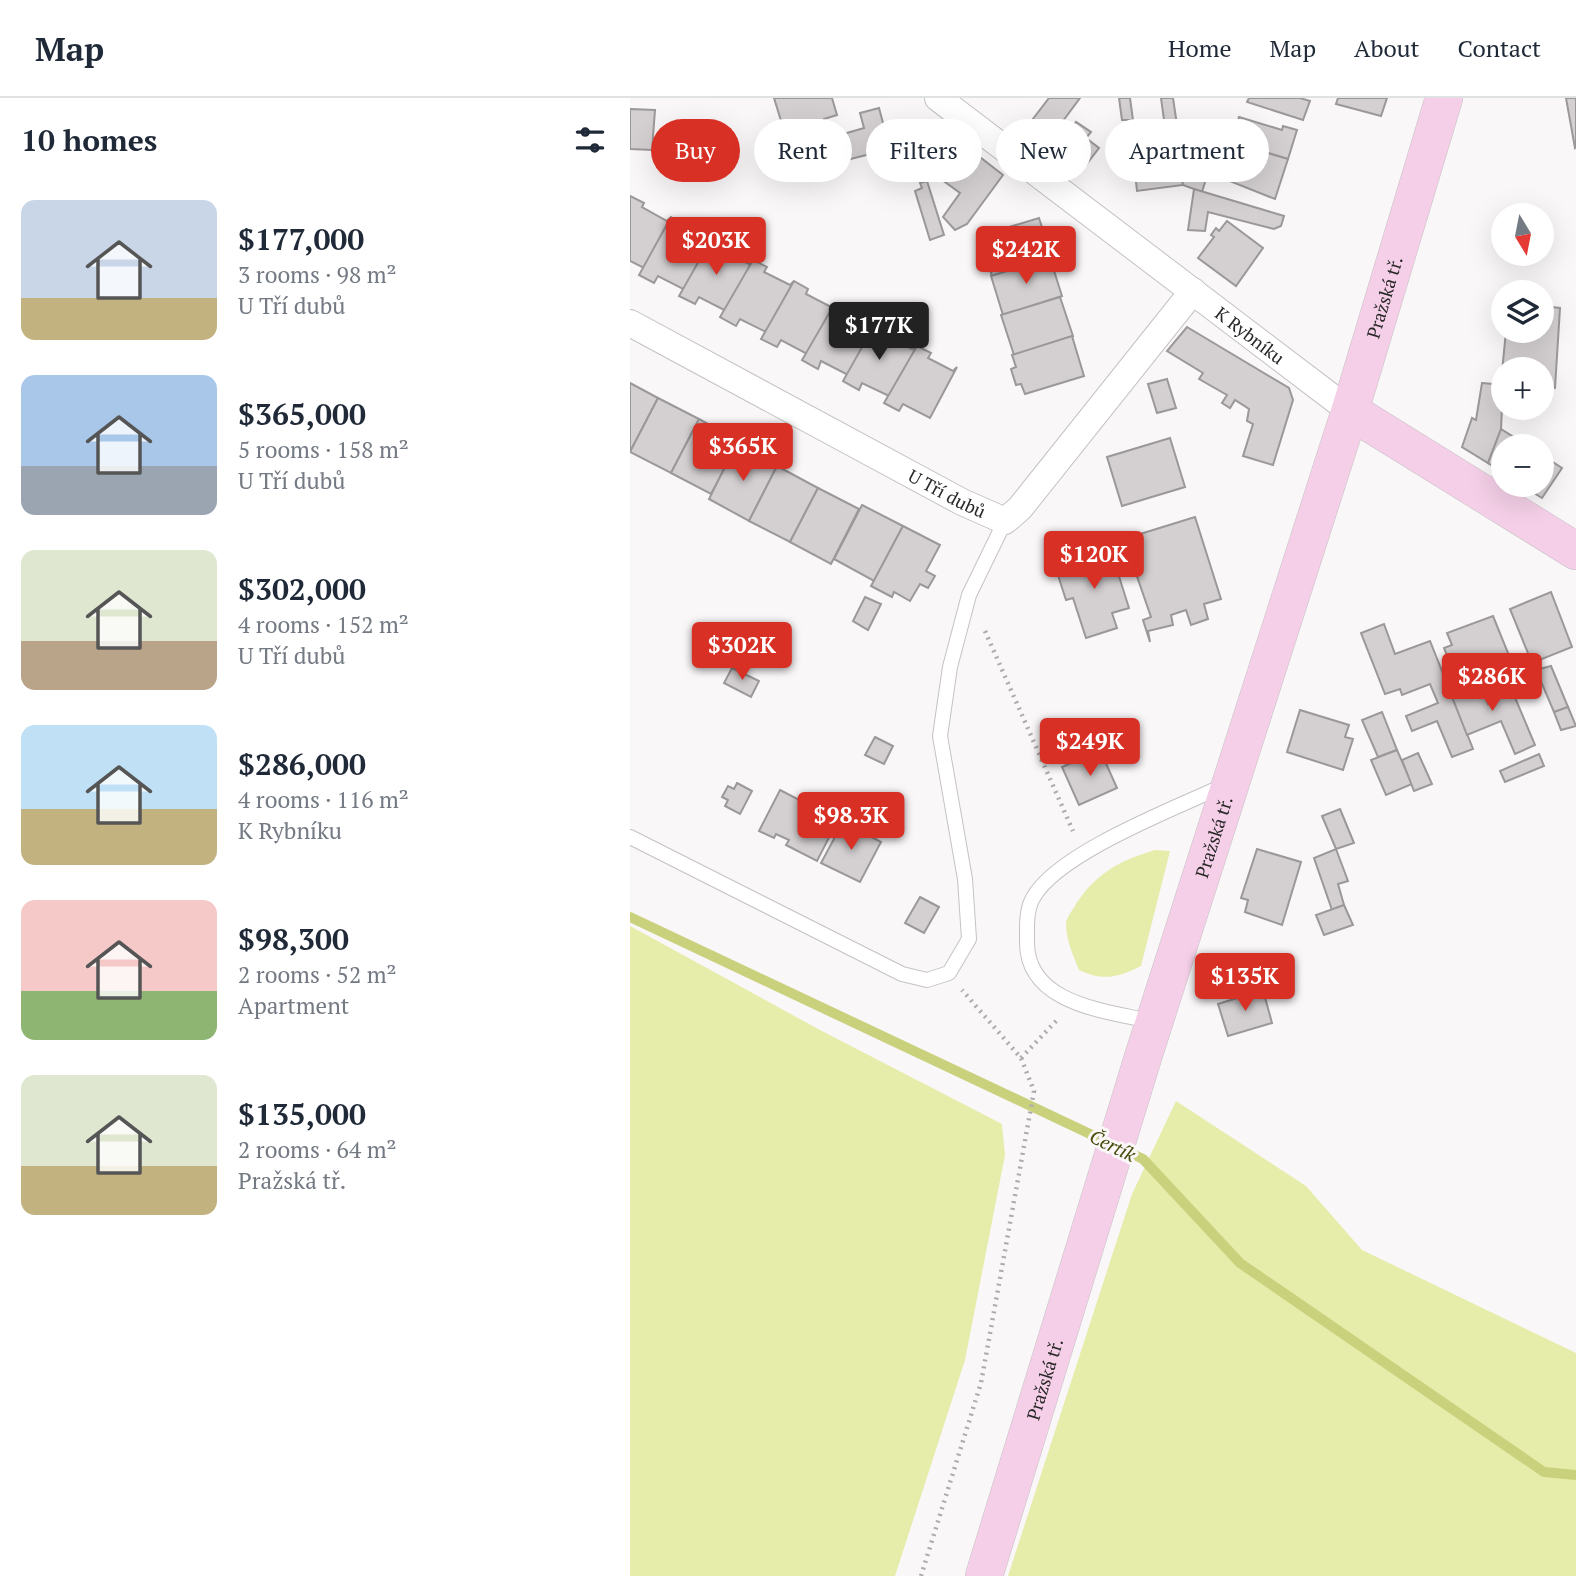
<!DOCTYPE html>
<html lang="en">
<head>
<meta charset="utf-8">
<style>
	:root { --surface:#fff; --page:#f2f2f3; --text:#1f2937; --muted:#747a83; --line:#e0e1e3; --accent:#d93025 }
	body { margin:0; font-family:"PT Serif",serif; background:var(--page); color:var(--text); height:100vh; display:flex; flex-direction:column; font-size:26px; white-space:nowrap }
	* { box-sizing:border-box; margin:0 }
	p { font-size:23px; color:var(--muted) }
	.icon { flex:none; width:38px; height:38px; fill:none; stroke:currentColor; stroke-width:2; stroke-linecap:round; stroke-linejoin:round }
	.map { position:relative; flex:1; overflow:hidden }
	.details { display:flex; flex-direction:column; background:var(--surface); width:630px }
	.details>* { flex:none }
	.guide { position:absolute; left:21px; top:21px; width:665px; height:63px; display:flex; gap:14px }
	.needle { width:46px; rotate:170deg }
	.buttons { position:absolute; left:861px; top:105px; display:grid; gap:14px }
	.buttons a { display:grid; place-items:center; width:63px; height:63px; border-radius:50%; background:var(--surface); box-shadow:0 7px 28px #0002; font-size:35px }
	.price { position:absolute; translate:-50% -60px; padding:0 16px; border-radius:7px; background:var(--accent); color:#fff; font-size:23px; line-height:46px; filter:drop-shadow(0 2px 4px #0008) }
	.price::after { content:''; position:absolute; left:50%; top:42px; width:21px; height:16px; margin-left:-10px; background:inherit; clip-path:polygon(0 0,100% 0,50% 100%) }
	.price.selected { background:#222; color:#fff }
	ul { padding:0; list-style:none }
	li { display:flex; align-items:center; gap:21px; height:175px; padding:0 21px }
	li span { display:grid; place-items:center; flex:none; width:196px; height:140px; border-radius:14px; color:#555 }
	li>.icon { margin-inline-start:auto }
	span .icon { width:84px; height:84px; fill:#fffc; stroke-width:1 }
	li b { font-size:30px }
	h2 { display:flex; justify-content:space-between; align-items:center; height:84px; padding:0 21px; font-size:30px }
	.tag { padding:0 24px; border-radius:32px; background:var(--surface); box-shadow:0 7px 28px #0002; font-size:24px; line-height:63px }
	.tag.selected { background:var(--accent); color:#fff }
	header { display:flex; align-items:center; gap:42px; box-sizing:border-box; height:98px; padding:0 35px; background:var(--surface); border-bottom:2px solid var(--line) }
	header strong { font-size:33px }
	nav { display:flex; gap:38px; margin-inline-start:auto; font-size:24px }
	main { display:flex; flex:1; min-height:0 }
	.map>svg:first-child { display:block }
	.green { fill:#e6eca9 }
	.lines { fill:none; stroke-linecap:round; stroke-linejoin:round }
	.stream { stroke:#cad17d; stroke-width:10 }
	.building { fill:#d4d0d2; stroke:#9b9899; stroke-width:2 }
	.lane-casing { stroke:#c5c2c4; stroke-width:16 }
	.street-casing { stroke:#c5c2c4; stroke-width:28 }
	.secondary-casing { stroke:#c5c2c4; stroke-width:38 }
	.path { stroke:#adabac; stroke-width:4.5; stroke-dasharray:2 5; stroke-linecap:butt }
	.lane { stroke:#fff; stroke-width:14 }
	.street { stroke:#fff; stroke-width:26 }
	.secondary { stroke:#f4cfe7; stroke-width:37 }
	.labels { text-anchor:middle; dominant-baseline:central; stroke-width:6; stroke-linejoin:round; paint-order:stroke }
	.street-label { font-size:18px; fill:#282727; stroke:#faf7f9 }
	.water-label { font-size:19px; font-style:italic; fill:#4a4c0d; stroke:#faf7f9 }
</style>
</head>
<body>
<header>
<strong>Map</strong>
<nav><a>Home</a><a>Map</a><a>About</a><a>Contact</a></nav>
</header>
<main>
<section class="details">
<h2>10 homes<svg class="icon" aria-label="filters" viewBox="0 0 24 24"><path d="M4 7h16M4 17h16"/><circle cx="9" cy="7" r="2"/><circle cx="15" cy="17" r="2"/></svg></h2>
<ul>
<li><span style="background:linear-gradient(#c9d6e8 70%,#c2b280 0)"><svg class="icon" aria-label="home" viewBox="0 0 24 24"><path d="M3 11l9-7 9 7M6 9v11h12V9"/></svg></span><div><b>$177,000</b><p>3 rooms · 98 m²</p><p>U Tří dubů</p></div></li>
<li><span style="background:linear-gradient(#a9c7e8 65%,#9aa5b1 0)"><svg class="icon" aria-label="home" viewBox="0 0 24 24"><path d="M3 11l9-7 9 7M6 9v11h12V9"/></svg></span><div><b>$365,000</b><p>5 rooms · 158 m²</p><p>U Tří dubů</p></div></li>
<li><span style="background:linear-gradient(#dfe7d0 65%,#b9a48a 0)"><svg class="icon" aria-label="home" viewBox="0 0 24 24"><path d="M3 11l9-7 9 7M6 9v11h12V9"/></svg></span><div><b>$302,000</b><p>4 rooms · 152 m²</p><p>U Tří dubů</p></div></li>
<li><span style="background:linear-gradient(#bfe0f5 60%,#c2b280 0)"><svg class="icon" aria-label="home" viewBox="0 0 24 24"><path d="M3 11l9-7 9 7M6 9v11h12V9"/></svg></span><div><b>$286,000</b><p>4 rooms · 116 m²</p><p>K Rybníku</p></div></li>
<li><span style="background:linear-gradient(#f6c9c9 65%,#8fb573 0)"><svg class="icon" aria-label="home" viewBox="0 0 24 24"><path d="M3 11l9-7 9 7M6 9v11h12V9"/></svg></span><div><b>$98,300</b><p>2 rooms · 52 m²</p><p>Apartment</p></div></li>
<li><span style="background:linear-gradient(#dfe7d0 65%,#c2b280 0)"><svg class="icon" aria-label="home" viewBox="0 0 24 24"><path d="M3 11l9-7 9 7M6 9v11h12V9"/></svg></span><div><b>$135,000</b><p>2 rooms · 64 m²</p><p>Pražská tř.</p></div></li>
</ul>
</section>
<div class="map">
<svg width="946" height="1478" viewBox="0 0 946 1478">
	<rect width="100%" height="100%" fill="#faf7f9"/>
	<g class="green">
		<path d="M525,752L540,753L511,868C487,880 473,883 449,872C443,857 436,842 436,825C437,818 443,812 446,806C466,775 491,762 525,752Z"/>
		<path d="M0,828L190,932L372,1026L375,1057L335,1262L265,1478H0Z"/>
		<path d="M546,1003L676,1088L732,1152L946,1255V1478H378L502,1096Z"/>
	</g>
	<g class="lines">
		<path class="stream" d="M0,819L513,1061L610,1165L914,1374L946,1377"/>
	</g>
	<g class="building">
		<path d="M144,0H202L207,17L194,21L204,53L213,50L210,37L234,30L230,15L249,10L260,51L205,65L204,58L165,68Z"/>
		<path d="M419,0H450L433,23L442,30L446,24L461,34L456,40L469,50L452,72L396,30Z"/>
		<path d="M489,0H500L503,22H492Z"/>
		<path d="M531,0H543L547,27L535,29Z"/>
		<path d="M619,0H670L680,3L673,22L617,4Z"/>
		<path d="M708,0H757L751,18L706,6Z"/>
		<path d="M936,0H946V49L945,50Z"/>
		<path d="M0,11L25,12L22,52L0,51Z"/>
		<path d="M609,19L652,32L653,28L667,32L658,61L602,44Z"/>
		<path d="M547,34L553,87L507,93L502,46L519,44L522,37Z"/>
		<path d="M548,44L575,52L570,63L580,68L572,94L553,87Z"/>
		<path d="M607,46L658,61L645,101L597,82Z"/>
		<path d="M337,49L373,77L337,126L325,132L313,119L330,95L304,76L318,58L326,64Z"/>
		<path d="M297,83L314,137L300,142L285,93L292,90L290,85Z"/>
		<path d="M564,91L654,118L651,128L644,131L578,114L575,133L558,132Z"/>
		<path d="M0,98L14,105L12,109L37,123L41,119L14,170L0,163Z"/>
		<path d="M41,119L55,127L53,131L78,145L82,140L55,192L28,178L24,185L9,177Z"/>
		<path d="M409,120L422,160L362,178L350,138Z"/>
		<path d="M597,123L633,150L606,188L568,160L584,139L581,137L586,130L589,133Z"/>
		<path d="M82,140L96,148L93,153L119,166L123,162L96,213L69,199L65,206L49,198Z"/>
		<path d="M420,160L432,198L373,217L361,178Z"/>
		<path d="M123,162L137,169L134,174L160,187L164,183L136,234L110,221L106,228L90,219Z"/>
		<path d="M164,183L178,191L176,196L201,209L205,205L177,256L151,242L147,249L131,241Z"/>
		<path d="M430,199L443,238L384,257L371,217Z"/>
		<path d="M205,205L219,212L216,217L241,230L245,226L218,277L191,263L188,271L172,262Z"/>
		<path d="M912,208L930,210L925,290L912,289V271L872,274L876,233H912Z"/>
		<path d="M245,226L260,234L257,239L282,251L287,248L259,298L232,285L229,292L213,283Z"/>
		<path d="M557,229L659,290L663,302L643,367L613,358L623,326L617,323L619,311L605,302L600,310L592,305L597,297L569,281L573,275L537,253Z"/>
		<path d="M442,238L454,278L395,296L391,286L386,287L381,271L386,269L382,257Z"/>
		<path d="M287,248L301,255L298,260L323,273L327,269L300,320L273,306L269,313L254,305Z"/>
		<path d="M537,281L546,310L527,315L518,286Z"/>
		<path d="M0,285L28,300L0,354Z"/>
		<path d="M852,285L873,287L871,332L858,365L832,349L842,320L846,322Z"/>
		<path d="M28,300L69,321L41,375L0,354Z"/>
		<path d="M69,321L109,343L81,396L41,375Z"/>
		<path d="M871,331L898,348H873V375L858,365Z"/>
		<path d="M540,340L555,389L492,408L477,359Z"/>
		<path d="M106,347L147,368L119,423L79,401Z"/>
		<path d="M912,357L932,370L912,400L891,387H912Z"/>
		<path d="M147,368L188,390L160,444L119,423Z"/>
		<path d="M188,390L229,411L201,466L160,444Z"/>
		<path d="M232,407L273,428L244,483L204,461Z"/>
		<path d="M565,419L591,501L574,506L578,521L561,527L556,512L541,517L543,527L518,533L520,544L513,522L521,519L494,441Z"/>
		<path d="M273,428L310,447L296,473L305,478L298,490L290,486L280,503L264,494L262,499L241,488Z"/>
		<path d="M480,450L499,510L482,515L487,530L456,540L443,500L436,502L425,468Z"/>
		<path d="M921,494L942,549L902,565L880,511Z"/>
		<path d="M235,499L251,506L238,532L223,523Z"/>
		<path d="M863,518L880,560L832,579L828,569L823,572L814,550L822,547L817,535Z"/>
		<path d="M754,526L765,556L800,543L843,651L822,659L807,623L782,633L776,618L808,605L800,586L772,597L770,591L755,596L731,535Z"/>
		<path d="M921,568L938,609L924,614L906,572Z"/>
		<path d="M102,570L129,583L121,599L94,585Z"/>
		<path d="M847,580L858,606L865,603L863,597L881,590L905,647L885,656L871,623L837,637L819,591Z"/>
		<path d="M938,609L946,628L931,632L924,614Z"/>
		<path d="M670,612L719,627L715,639L723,641L713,672L657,654Z"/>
		<path d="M752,614L767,652L748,659L732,622Z"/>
		<path d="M245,639L263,648L254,666L235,657Z"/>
		<path d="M470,652L487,690L449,707L432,669Z"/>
		<path d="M767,652L782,686L756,697L741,662Z"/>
		<path d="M788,655L802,686L784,693L772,662Z"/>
		<path d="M909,656L914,668L875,684L870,673Z"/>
		<path d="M107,685L122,693L110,716L95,708L98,702L92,699L98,688L104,691Z"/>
		<path d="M150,692L208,722L187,763L156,747L159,742L146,736L144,740L129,733Z"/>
		<path d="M710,711L724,745L706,751L692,718Z"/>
		<path d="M213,724L251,744L230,784L191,765Z"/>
		<path d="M627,751L671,764L652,827L615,814L618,802L611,800Z"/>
		<path d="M706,751L718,783L708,786L714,807L702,812L684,760Z"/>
		<path d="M290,799L309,809L294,835L275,825Z"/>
		<path d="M714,807L723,827L694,837L686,817Z"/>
		<path d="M633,892L642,925L598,938L588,906Z"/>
	</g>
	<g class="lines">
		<defs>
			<g id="lane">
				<path d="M0,739L272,876L297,882L319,875L339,841L335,781L310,638L320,569L339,497L375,423"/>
				<path d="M524,924C478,913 395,907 397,842C397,829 396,812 403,800C427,755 548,709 595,687"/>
			</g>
			<g id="street">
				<path id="s1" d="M308,0L720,313"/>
				<path id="s2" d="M0,225L332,404L375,423L390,410L563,193"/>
			</g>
			<g id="secondary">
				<path d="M720,313L946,453"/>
				<path id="s3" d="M354,1478L514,956L720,313L814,0"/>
			</g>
		</defs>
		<use href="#lane" class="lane-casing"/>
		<use href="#street" class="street-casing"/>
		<use href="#secondary" class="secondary-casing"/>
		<g class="path">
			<path d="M355,533L443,733"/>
			<path d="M391,960L428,921"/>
			<path d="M291,1478L351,1285L404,993L391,960L332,892"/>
		</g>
		<use href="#lane" class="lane"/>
		<use href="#street" class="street"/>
		<use href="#secondary" class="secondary"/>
	</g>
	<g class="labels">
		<g class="street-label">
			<text stroke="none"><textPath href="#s3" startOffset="1340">Pražská tř.</textPath></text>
			<text stroke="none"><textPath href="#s1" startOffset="392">K Rybníku</textPath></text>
			<text stroke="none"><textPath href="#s2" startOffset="360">U Tří dubů</textPath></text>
			<text stroke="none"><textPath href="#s3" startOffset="774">Pražská tř.</textPath></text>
			<text stroke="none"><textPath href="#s3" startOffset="206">Pražská tř.</textPath></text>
		</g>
		<g class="water-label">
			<text transform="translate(483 1047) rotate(26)">Čertík</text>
		</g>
	</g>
</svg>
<div class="buttons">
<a><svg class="needle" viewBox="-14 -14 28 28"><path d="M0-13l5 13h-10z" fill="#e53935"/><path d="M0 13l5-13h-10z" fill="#747a83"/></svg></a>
<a><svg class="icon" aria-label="layers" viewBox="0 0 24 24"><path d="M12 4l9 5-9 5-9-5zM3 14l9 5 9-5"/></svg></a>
<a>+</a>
<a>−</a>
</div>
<b class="price" style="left:86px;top:179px">$203K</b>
<b class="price" style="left:396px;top:188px">$242K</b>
<b class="price selected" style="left:249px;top:264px">$177K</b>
<b class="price" style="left:113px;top:385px">$365K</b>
<b class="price" style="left:464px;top:493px">$120K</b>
<b class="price" style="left:112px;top:584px">$302K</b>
<b class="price" style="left:862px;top:615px">$286K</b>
<b class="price" style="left:460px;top:680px">$249K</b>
<b class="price" style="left:221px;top:754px">$98.3K</b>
<b class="price" style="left:615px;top:915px">$135K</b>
<div class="guide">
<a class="tag selected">Buy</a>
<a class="tag">Rent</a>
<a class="tag">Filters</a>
<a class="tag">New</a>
<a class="tag">Apartment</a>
</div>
</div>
</main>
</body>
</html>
